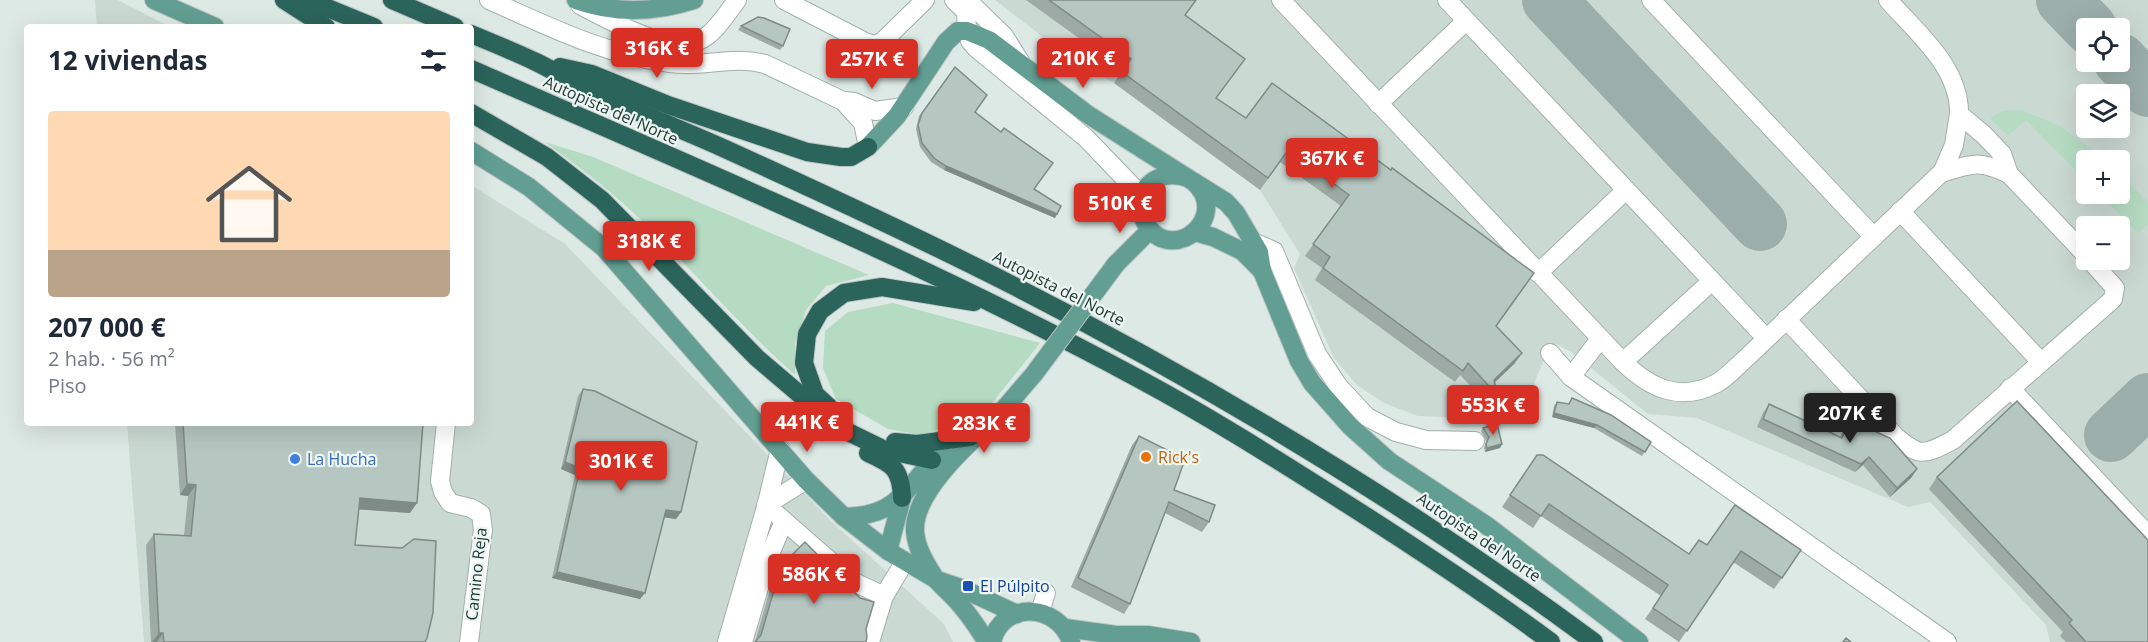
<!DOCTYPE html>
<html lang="es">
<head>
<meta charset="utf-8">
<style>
	:root { --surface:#fff; --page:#f6f6f7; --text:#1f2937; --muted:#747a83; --accent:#d93025 }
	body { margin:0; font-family:"Open Sans",sans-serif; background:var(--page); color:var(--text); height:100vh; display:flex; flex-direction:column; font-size:22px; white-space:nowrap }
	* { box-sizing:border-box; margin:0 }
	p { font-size:20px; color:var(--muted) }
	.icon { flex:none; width:33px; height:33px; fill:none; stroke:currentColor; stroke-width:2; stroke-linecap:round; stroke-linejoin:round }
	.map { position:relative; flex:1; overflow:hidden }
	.drawer { position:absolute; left:24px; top:24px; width:450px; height:402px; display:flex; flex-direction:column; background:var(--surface); border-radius:6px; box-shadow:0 6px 24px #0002 }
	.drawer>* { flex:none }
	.buttons { position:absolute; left:2076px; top:18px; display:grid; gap:12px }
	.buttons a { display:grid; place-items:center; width:54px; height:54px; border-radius:6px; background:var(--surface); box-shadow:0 6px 24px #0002; font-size:30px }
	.price { position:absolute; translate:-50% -51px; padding:0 14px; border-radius:6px; background:var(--accent); color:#fff; font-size:20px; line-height:39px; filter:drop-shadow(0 2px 3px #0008) }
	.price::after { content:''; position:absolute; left:50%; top:36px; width:18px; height:14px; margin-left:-9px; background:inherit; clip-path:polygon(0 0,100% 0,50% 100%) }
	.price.selected { background:#222; color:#fff }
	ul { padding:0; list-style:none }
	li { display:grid; align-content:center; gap:12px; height:318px; padding:0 24px }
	li span { display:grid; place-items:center; height:186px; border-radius:6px; color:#555 }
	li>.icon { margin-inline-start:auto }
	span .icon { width:108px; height:108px; fill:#fffc; stroke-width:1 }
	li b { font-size:26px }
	h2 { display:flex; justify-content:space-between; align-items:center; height:72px; padding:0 24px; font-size:26px }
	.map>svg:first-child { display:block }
	.built { fill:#cbd9d3; fill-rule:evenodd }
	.green { fill:#b5dbc2 }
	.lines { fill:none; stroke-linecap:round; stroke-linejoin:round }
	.taxiway { stroke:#9baea9; stroke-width:54 }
	.minor-casing { stroke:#a0b0ab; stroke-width:20 }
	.major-casing { stroke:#bcc3c2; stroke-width:20 }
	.highway-casing { stroke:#bcc3c2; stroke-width:20 }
	.minor { stroke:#fff; stroke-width:18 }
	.major { stroke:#629e92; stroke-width:18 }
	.highway { stroke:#2b645b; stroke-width:18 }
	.major-bridge-casing { stroke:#bcc3c2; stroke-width:20; stroke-linecap:butt }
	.major-bridge { stroke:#629e92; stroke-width:18 }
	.wall { fill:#9daaa5 }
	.shaded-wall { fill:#7f8b86 }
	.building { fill:#b6c6c0; stroke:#7f8b86; stroke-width:1.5 }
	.food-dot { fill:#e8710a; stroke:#edf6f2; stroke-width:2 }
	.shop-dot { fill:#3f7fe0; stroke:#edf6f2; stroke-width:2 }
	.transit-dot { fill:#1a4fb4; stroke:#edf6f2; stroke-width:2 }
	.labels { text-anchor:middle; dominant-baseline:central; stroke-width:4.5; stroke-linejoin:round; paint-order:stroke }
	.street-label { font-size:16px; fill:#1f3833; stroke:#edf6f2 }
	.food-label { font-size:16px; fill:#c56008; stroke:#edf6f2; text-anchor:start }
	.shop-label { font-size:16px; fill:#366cbe; stroke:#edf6f2; text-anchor:start }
	.transit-label { font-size:16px; fill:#164399; stroke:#edf6f2; text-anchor:start }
</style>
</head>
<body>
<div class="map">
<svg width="2148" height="642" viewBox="0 0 2148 642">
	<rect width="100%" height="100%" fill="#dde9e4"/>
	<g class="built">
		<path d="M95,0H118L170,27H97Z"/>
		<path d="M995,0H2148V642H2050L2046,625L1930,502L1908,507L1697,418L1648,414L1571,352L1557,344L1543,362L1530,393L1505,406L1465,418L1418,416L1384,403L1357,385L1334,358L1294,268L1300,254L1260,190L1114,83L1057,48ZM2086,28H2120V62H2086ZM2086,94H2120V128H2086ZM2086,160H2120V194H2086ZM2086,226H2120V260H2086Z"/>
		<path d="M471,185L565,244L832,522L944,624L953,642H144L127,423H471Z"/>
	</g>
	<g class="green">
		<path d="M2021,110L2062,127L2106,160H2086V181L2026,120L2008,136L1990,118L2003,111Z"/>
		<path d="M545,142L593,157L869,275L826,286L806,310L795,343V375C730,318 676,248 610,192C589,174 566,158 545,142Z"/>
		<path d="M2120,174L2148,202V224L2138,233L2099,194H2120Z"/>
		<path d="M893,303L1040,343L993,402L956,424L921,435L888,429L836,399L823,368L825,331L848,312Z"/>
	</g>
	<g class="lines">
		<g class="taxiway">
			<path d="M1549,0L1760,224"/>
			<path d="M2063,0L2090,28"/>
			<path d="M2120,60L2148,90"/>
			<path d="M2111,435L2148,400"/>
		</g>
		<defs>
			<g id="minor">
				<path d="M489,0C548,26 605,55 670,63C702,68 733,55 765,64L843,101L863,123L868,147"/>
				<path d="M784,0L865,42L875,45L883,41L925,0"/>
				<path d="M954,0L966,12L967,31L970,41L976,48L1086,138L1133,187L1141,211"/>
				<path d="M967,0L1004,36L1021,63"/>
				<path d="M1281,0L1623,362C1650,388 1680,403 1717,383C1726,378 1734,369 1742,362L1941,173C1970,164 1979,159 2009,174"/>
				<path d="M1447,0L1766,338"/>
				<path d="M1651,0L1874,237"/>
				<path d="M1888,0C1917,33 1960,67 1959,114L1984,135L2002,154L2009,174L2086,255"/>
				<path d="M580,5C609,20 676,60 707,36C719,27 728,12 737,0"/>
				<path d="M844,101L854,102L875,111L904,107"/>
				<path d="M1378,104L1466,21"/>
				<path d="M1942,173L1954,145L1959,114"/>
				<path d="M1900,211L2041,362"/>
				<path d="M1253,242L1274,251L1317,354L1339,387L1367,417L1396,432L1426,440L1475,441"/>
				<path d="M1538,273L1626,190"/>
				<path d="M1786,319L1895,436C1921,458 1924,455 1953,440L2113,299L2115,288L2090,260"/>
				<path d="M1550,353L1571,377L1947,642"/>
				<path d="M1623,362L1712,281"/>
				<path d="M1571,377L1600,339"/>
				<path d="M2010,388L2148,535"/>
				<path d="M446,423L440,481L443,492L450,503L471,508L481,514L483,530L469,642"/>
				<path d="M766,505L806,480"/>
				<path d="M766,507L774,512L854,582L884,596"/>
				<path d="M1040,612L1046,593"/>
				<path d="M727,642L766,507L780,449"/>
				<path d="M743,642L767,561L784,521"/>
				<path d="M870,642L884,596L905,561"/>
			</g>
			<g id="major">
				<path d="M154,0L215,27"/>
				<path d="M576,0C615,14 654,13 694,0"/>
				<path d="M868,147L897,116L946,42L958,31H967L989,40L1087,114L1194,182C1231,216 1175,264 1148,227C1143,220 1140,213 1141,205C1143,178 1166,171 1188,178"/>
				<path d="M471,151L529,187L604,248L806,480L844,517L888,551L937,580L961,588L1017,614"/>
				<path d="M1194,182L1226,202L1236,213L1259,252L1262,271L1299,361L1312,383L1350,426L1389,461L1486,525L1639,642"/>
				<path d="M1195,232L1213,237L1242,251L1262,271"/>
				<path d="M1116,264L1150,230"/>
				<path d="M844,517C879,516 894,507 916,480C924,470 931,461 943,454"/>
				<path d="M888,551L902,498"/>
				<path d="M1065,628L1116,635H1148L1191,642"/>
				<path d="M987,642C978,628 969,614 957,601C950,593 941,586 935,578C926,564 916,548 915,531C913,492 970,442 997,417"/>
				<path d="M992,642C1002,600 1058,603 1071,642"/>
			</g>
			<g id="highway">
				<path d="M284,0L326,27"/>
				<path d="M308,0L374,27"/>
				<path d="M392,0L455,27"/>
				<path d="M471,34C493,43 515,52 536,62C553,70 570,81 587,89C632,110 678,128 723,148C820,192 918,237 1014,286C1216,389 1411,507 1594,642"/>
				<path d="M560,67L592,74L668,105L807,152L841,157H851L868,147"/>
				<path d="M471,69C696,168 925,263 1141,380C1212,418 1279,461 1347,504C1416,548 1485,593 1551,642"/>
				<path d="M471,113L547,157L602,200L757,358L838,427L885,450L932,460"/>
				<path d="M829,407L815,394L804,363L807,334L820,311L844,293L882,287L974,302"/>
				<path d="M895,442L917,444L970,437"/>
				<path d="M868,453C893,464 901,469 902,498"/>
			</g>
		</defs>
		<use href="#minor" class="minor-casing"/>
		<use href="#major" class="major-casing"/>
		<use href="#highway" class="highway-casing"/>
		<use href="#minor" class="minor"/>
		<use href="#major" class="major"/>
		<use href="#highway" class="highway"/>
		<defs>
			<path id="major-bridge" d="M997,417L1034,374L1116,264"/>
		</defs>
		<use href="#major-bridge" class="major-bridge-casing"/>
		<use href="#major-bridge" class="major-bridge"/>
	</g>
	<g class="wall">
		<path d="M1026,0H1173L1185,15L1216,98L1246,118L1272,83L1496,326L1522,353L1514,364L1494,383L1497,395L1490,406L1460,375L1455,382L1315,280L1322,268L1305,256L1341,206L1280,162L1260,190L1114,83L1123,70Z"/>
		<path d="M741,26L783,46L780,50L738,30Z"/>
		<path d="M955,67L975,112L1034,189L1057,214L1055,218L944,170L931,162L920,147L916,129L919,116Z"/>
		<path d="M583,389L681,512L676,519L664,517L645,593L640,599L552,578L575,475L561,469L578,396Z"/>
		<path d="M1572,398L1651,442L1642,456L1594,428L1552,417L1554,406L1557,402L1568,404Z"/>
		<path d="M1769,404L1840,437L1844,429L1850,420L1917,469L1911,478L1890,497L1863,465L1855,472L1757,427L1763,413Z"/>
		<path d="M175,423H423L410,513L359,509L355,545L425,642H151L146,545L154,534L184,535L188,496L180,495Z"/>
		<path d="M1483,428L1502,444L1500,448L1485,452L1484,448L1486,441L1481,431Z"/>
		<path d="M1139,436L1174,490L1209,522L1202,532L1165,513L1130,604L1124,614L1071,587L1132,445Z"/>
		<path d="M1537,455L1689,554L1707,545L1735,505L1782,578L1774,589L1733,562L1679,642L1645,619L1661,596L1541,516L1533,528L1502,507Z"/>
		<path d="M1937,477L2148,642H2066L2060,636L2063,632L1929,489Z"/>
		<path d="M781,566L866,629L755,642L774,575Z"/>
	</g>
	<g class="shaded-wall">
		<path d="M946,166L1057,214L1055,218L944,170Z"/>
		<path d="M1522,353L1514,364L1490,387L1494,380Z"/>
		<path d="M1554,413L1597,425L1594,428L1552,417Z"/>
		<path d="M1502,444L1500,448L1485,452L1487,448Z"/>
		<path d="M1869,457L1863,465L1855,472L1861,464Z"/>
		<path d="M565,462L580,468L575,475L561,469Z"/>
		<path d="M1917,469L1911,478L1890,497L1897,488Z"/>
		<path d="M187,484L196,485L188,496L180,495Z"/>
		<path d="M360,498L417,503L410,513L352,509Z"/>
		<path d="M666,510L681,512L676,519L661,517Z"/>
		<path d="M557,572L645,593L640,599L552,578Z"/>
		<path d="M159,633H163L157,642H152Z"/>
	</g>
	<g class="building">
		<path d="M1049,0H1196L1185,15L1245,59L1216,98L1246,118L1272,83L1391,170L1392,168L1534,273L1496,326L1522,353L1494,380L1497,395L1468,363L1463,371L1323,268L1330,257L1313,244L1349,195L1288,150L1268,178L1122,72L1131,59Z"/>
		<path d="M758,17L764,18L790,29L783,46L741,26Z"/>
		<path d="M955,67L987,95L975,112L1001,132L1004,128L1053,163L1034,189L1061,206L1057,214L946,166L934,158L922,143L918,125L922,113Z"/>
		<path d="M583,389L595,391L697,442L681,512L666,510L645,593L557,572L580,468L565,462Z"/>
		<path d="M1572,398L1611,415L1651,442L1645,452L1597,425L1554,413L1557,402L1569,404Z"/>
		<path d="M2017,401L2148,540V642H2086L2069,623L2072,620L1937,477Z"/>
		<path d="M1769,404L1842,438L1850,420L1890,438L1917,469L1897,488L1869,457L1861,464L1763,419Z"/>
		<path d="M183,423H423L417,503L360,498L355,545L402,548L414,539L436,541L433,613L427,638L425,642H164L163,633H159L154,534L191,536L196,485L187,484Z"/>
		<path d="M1497,424L1502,444L1487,448L1486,444L1489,437L1483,428Z"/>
		<path d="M1139,436L1185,459L1174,490L1215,505L1209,522L1169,502L1130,604L1078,578Z"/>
		<path d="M1537,455H1543L1689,554L1699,540L1707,545L1735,505L1801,550L1782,578L1741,551L1687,631L1653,608L1668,585L1549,504L1541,516L1510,495Z"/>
		<path d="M805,542L860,598L874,602L866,629L867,637L866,642H755L761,635L781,566Z"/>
		<path d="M1846,638L1851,642H1843Z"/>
	</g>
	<circle class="food-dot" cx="1146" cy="457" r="6"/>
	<circle class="shop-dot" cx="295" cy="459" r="6"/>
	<rect class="transit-dot" x="962" y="580" width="12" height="12" rx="3"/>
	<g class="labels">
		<g class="street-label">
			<text transform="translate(611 110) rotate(24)">Autopista del Norte</text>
			<text transform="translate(1059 288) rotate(27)">Autopista del Norte</text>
			<text transform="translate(1479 537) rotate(34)">Autopista del Norte</text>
			<text transform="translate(476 574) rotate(-84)">Camino Reja</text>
		</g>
		<g class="food-label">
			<text x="1158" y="457">Rick's</text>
		</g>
		<g class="shop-label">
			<text x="307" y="459">La Hucha</text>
		</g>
		<g class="transit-label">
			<text x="980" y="586">El Púlpito</text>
		</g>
	</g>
</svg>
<div class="buttons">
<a><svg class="icon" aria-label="locate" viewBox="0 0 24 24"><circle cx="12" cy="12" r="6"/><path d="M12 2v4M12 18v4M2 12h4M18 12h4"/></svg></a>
<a><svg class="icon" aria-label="layers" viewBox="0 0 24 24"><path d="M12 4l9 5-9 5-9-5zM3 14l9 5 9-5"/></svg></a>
<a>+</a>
<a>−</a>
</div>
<b class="price" style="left:657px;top:79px">316K €</b>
<b class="price" style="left:1083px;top:89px">210K €</b>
<b class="price" style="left:872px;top:90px">257K €</b>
<b class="price" style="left:1332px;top:189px">367K €</b>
<b class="price" style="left:1120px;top:234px">510K €</b>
<b class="price" style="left:649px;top:272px">318K €</b>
<b class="price" style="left:1493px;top:436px">553K €</b>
<b class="price selected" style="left:1850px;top:444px">207K €</b>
<b class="price" style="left:807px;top:453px">441K €</b>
<b class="price" style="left:984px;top:454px">283K €</b>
<b class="price" style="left:621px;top:492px">301K €</b>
<b class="price" style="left:814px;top:605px">586K €</b>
<section class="drawer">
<h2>12 viviendas<svg class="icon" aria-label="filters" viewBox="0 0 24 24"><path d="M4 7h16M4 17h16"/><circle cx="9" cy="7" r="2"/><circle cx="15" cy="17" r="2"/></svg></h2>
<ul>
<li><span style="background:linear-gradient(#ffd9b3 75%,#b9a48a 0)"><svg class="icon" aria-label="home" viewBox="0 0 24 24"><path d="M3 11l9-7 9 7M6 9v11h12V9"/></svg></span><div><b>207 000 €</b><p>2 hab. · 56 m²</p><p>Piso</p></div></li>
</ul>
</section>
</div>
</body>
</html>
